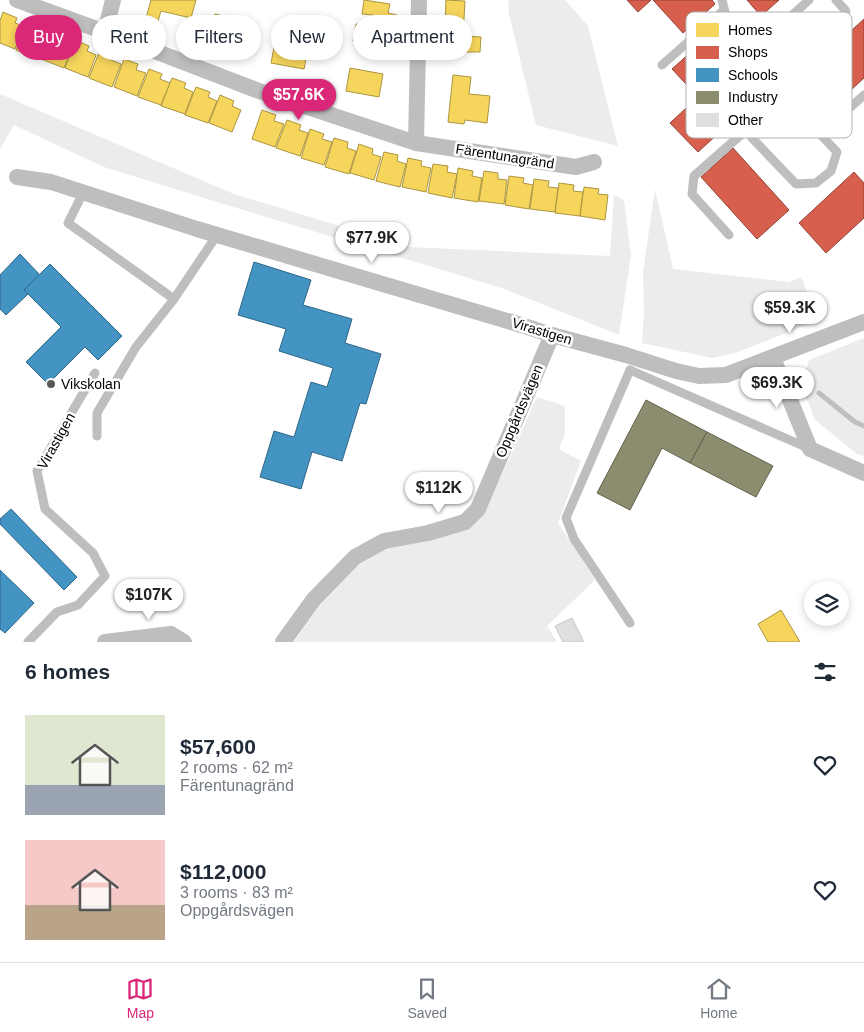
<!DOCTYPE html>
<html lang="en">
<head>
<meta charset="utf-8">
<style>
	:root { --surface:#fff; --page:#f2f2f3; --text:#1f2937; --muted:#747a83; --line:#e0e1e3; --accent:#db2777 }
	body { margin:0; font-family:Arial,sans-serif; background:var(--page); color:var(--text); height:100vh; display:flex; flex-direction:column; font-size:19px; white-space:nowrap }
	* { box-sizing:border-box; margin:0 }
	p { font-size:16px; color:var(--muted) }
	.icon { flex:none; width:28px; height:28px; fill:none; stroke:currentColor; stroke-width:2; stroke-linecap:round; stroke-linejoin:round }
	.map { position:relative; height:642px; overflow:hidden }
	.details { display:flex; flex-direction:column; background:var(--surface); flex:1 }
	.details>* { flex:none }
	.guide { position:absolute; left:15px; top:15px; width:500px; height:45px; display:flex; gap:10px }
	.tools { position:absolute; left:804px; top:581px; display:grid; gap:10px }
	.tools a { display:grid; place-items:center; width:45px; height:45px; border-radius:50%; background:var(--surface); box-shadow:0 2px 8px #0003; font-size:25px }
	.price { position:absolute; translate:-50% -42px; padding:0 11px; border-radius:18px; background:#fff; color:#222; font-size:16px; line-height:32px; filter:drop-shadow(0 1px 2px #0008) }
	.price::after { content:''; position:absolute; left:50%; top:30px; width:15px; height:11px; margin-left:-8px; background:inherit; clip-path:polygon(0 0,100% 0,50% 100%) }
	.price.current { background:var(--accent); color:#fff }
	ul { padding:0; list-style:none }
	li { display:flex; align-items:center; gap:15px; height:125px; padding:0 25px }
	li span { display:grid; place-items:center; flex:none; width:140px; height:100px; border-radius:0px; color:#555 }
	li>.icon { margin-inline-start:auto }
	span .icon { width:60px; height:60px; fill:#fffc; stroke-width:1 }
	li b { font-size:21px }
	h2 { display:flex; justify-content:space-between; align-items:center; height:60px; padding:0 25px; font-size:21px }
	.tag { padding:0 18px; border-radius:22px; background:var(--surface); box-shadow:0 2px 8px #0003; font-size:18px; line-height:45px }
	.tag.current { background:var(--accent); color:#fff }
	.dock { display:flex; justify-content:space-around; align-items:center; height:70px; border-top:1px solid var(--line); background:var(--surface); font-size:14px; color:var(--muted) }
	.dock a { display:grid; justify-items:center; gap:2px }
	.dock .current { color:var(--accent) }
	.map>svg:first-child { display:block }
	.green { fill:#ececec }
	.homes { fill:#f6d55c; stroke:#ac9540 }
	.shops { fill:#d6604d; stroke:#964336 }
	.schools { fill:#4393c3; stroke:#2f6788 }
	.industry { fill:#8c8c6e; stroke:#62624d }
	.lines { fill:none; stroke-linecap:round; stroke-linejoin:round }
	.stream { stroke:#bfbfbf; stroke-width:5 }
	.building { fill:#dfdfdf; stroke:#c7c7c7 }
	.service { stroke:#bebebe; stroke-width:9 }
	.minor { stroke:#bebebe; stroke-width:16 }
	.poi-dot { fill:#595959; stroke:#fff; stroke-width:2 }
	.labels { text-anchor:middle; dominant-baseline:central; stroke-width:5; stroke-linejoin:round; paint-order:stroke }
	.street-label { font-size:14px; fill:#000; stroke:#fff }
	.poi-label { font-size:14px; fill:#000; stroke:#fff; text-anchor:start }
	.key { fill:#fff; stroke:#b2b2b2; stroke-width:1 }
	.key-label { font-size:14px; fill:#000 }
</style>
</head>
<body>
<div class="map">
<svg width="864" height="642" viewBox="0 0 864 642">
	<rect width="100%" height="100%" fill="#fff"/>
	<g class="green">
		<path d="M508,0H565L588,26L618,146L536,125L509,14Z"/>
		<path d="M0,94L234,194L408,247L610,256L614,195L624,200L631,255L619,335L502,288L220,203L104,167L14,125L0,149Z"/>
		<path d="M655,189L673,269L789,282L801,277L819,320L735,353L712,358L642,343L644,313L643,272Z"/>
		<path d="M864,338V456L857,454L815,420L801,384L809,360Z"/>
		<path d="M537,397L565,406V433L559,449L581,461L558,523L595,580L547,626L557,642H294L329,592L361,563L384,549L484,514Z"/>
	</g>
	<g class="homes">
		<path d="M151,0H196L191,18L161,11L158,21L146,18Z"/>
		<path d="M364,0L390,4L388,13L397,15L392,46L353,41L356,24L371,26L373,15L362,14Z"/>
		<path d="M446,0L465,1L463,36L481,37L480,52H465L464,53L444,52Z"/>
		<path d="M3,12L17,18L15,23L24,26L15,49L0,43V21Z"/>
		<path d="M215,14L250,23L245,45L209,36Z"/>
		<path d="M27,22L41,27L39,33L48,36L39,59L16,50Z"/>
		<path d="M278,27L296,30L293,46L308,49L304,69L271,63Z"/>
		<path d="M52,31L66,36L63,42L73,45L64,68L41,59Z"/>
		<path d="M75,40L89,46L87,51L96,55L88,77L65,68Z"/>
		<path d="M100,50L114,55L111,60L121,64L112,87L89,78Z"/>
		<path d="M124,59L138,64L136,70L146,73L137,96L114,87Z"/>
		<path d="M350,68L383,74L379,97L346,91Z"/>
		<path d="M149,69L162,74L160,79L170,83L161,105L138,97Z"/>
		<path d="M453,75L471,77L469,94L490,96L487,123L465,120L464,124L448,122Z"/>
		<path d="M172,78L186,83L184,88L193,92L185,114L161,106Z"/>
		<path d="M196,87L210,92L208,97L217,101L208,123L185,115Z"/>
		<path d="M220,95L234,101L232,106L241,110L232,132L209,123Z"/>
		<path d="M262,110L276,115L274,121L284,124L275,147L252,139Z"/>
		<path d="M287,120L301,125L299,130L308,133L300,156L276,148Z"/>
		<path d="M310,129L324,134L322,139L332,142L324,165L301,158Z"/>
		<path d="M334,138L348,142L347,148L356,151L349,174L325,167Z"/>
		<path d="M359,144L373,149L372,154L381,157L374,180L350,173Z"/>
		<path d="M384,152L398,155L397,161L406,164L400,187L376,181Z"/>
		<path d="M408,158L422,161L421,166L431,168L426,192L402,187Z"/>
		<path d="M433,164L448,166L447,172L457,174L452,198L428,193Z"/>
		<path d="M458,168L473,171L472,176L482,178L478,202L454,198Z"/>
		<path d="M484,171L498,173V179L507,180L504,204L479,201Z"/>
		<path d="M509,176L524,178L523,183L533,185L529,209L505,205Z"/>
		<path d="M534,179L549,181L548,187L558,188L555,212L530,209Z"/>
		<path d="M559,183L574,185L573,191L583,192L580,216L555,213Z"/>
		<path d="M584,187L599,189L598,194L608,195L605,220L580,216Z"/>
		<path d="M781,610L800,642H768L758,624Z"/>
	</g>
	<g class="shops">
		<path d="M627,0H651L638,12Z"/>
		<path d="M653,0H712L715,4L683,33Z"/>
		<path d="M747,0H779L761,16Z"/>
		<path d="M817,15L840,41L864,19V78L838,102L786,44Z"/>
		<path d="M702,42L755,100L698,152L670,123L698,97L672,69Z"/>
		<path d="M733,148L789,210L757,239L701,177Z"/>
		<path d="M854,172L864,183V218L826,253L799,223Z"/>
	</g>
	<g class="schools">
		<path d="M20,254L40,275L24,290L28,294L6,315L0,309V275Z"/>
		<path d="M254,262L311,280L303,305L352,319L345,343L381,354L366,404L360,403L342,461L312,452L301,489L260,477L274,431L294,437L311,382L327,387L333,368L279,351L286,329L238,315Z"/>
		<path d="M50,264L122,336L98,360L85,347L48,384L26,362L61,327L24,290Z"/>
		<path d="M11,509L77,577L64,590L0,524V519Z"/>
		<path d="M0,570L34,603L5,633L0,629Z"/>
	</g>
	<g class="industry">
		<path d="M646,400L707,432L690,463L662,448L630,510L597,493Z"/>
		<path d="M707,432L773,466L756,497L690,463Z"/>
		<path d="M832,584L835,590H822L821,589Z"/>
	</g>
	<g class="lines">
		<path class="stream" d="M819,393L855,422L864,426"/>
	</g>
	<path class="building" d="M572,618L584,642H563L555,626Z"/>
	<g class="lines">
		<g class="service">
			<path d="M722,0L731,36L784,96L837,152L831,171L816,183L796,184L752,138V125L784,96"/>
			<path d="M836,0L846,11"/>
			<path d="M748,55L809,0"/>
			<path d="M662,65L724,10"/>
			<path d="M821,134L864,95"/>
			<path d="M84,191L68,223L174,299"/>
			<path d="M729,235L692,194L694,176L752,125"/>
			<path d="M630,370L566,518L574,539L630,623"/>
			<path d="M630,370L808,448"/>
			<path d="M97,436V413L136,347L174,299L217,235"/>
			<path d="M28,642L57,612L78,605L105,576L93,553L45,509L37,471L95,373"/>
		</g>
		<g class="minor">
			<path d="M17,0L105,32L259,91L416,143L576,167L594,162"/>
			<path d="M105,32L113,0"/>
			<path d="M416,143L419,0"/>
			<path d="M17,177L51,182L197,229L521,325L552,335L626,355L676,371L699,376L726,375L864,322"/>
			<path d="M773,358L810,449L864,473"/>
			<path d="M105,642L171,634L184,642"/>
			<path d="M283,642L314,599L355,557L384,541L428,533L465,522L478,509L552,335"/>
		</g>
	</g>
	<circle class="poi-dot" cx="51" cy="384" r="5"/>
	<g class="labels">
		<g class="street-label">
			<text transform="translate(505 156) rotate(9)">Färentunagränd</text>
			<text transform="translate(542 331) rotate(17)">Virastigen</text>
			<text transform="translate(519 411) rotate(-67)">Oppgårdsvägen</text>
			<text transform="translate(56 441) rotate(-61)">Virastigen</text>
		</g>
		<g class="poi-label">
			<text x="61" y="384">Vikskolan</text>
		</g>
	</g>
	<rect x="686" y="12" width="166" height="126" rx="8" class="key"/>
	<rect x="696" y="23" width="23" height="14" fill="#f6d55c"/>
	<rect x="696" y="46" width="23" height="13" fill="#d6604d"/>
	<rect x="696" y="68" width="23" height="14" fill="#4393c3"/>
	<rect x="696" y="91" width="23" height="13" fill="#8c8c6e"/>
	<rect x="696" y="113" width="23" height="14" fill="#dfdfdf"/>
	<g class="key-label">
		<text x="728" y="35">Homes</text>
		<text x="728" y="57">Shops</text>
		<text x="728" y="80">Schools</text>
		<text x="728" y="102">Industry</text>
		<text x="728" y="125">Other</text>
	</g>
</svg>
<div class="tools">
<a><svg class="icon" aria-label="layers" viewBox="0 0 24 24"><path d="M12 4l9 5-9 5-9-5zM3 14l9 5 9-5"/></svg></a>
</div>
<b class="price current" style="left:299px;top:121px">$57.6K</b>
<b class="price" style="left:372px;top:264px">$77.9K</b>
<b class="price" style="left:790px;top:334px">$59.3K</b>
<b class="price" style="left:777px;top:409px">$69.3K</b>
<b class="price" style="left:439px;top:514px">$112K</b>
<b class="price" style="left:149px;top:621px">$107K</b>
<div class="guide">
<a class="tag current">Buy</a>
<a class="tag">Rent</a>
<a class="tag">Filters</a>
<a class="tag">New</a>
<a class="tag">Apartment</a>
</div>
</div>
<section class="details">
<h2>6 homes<svg class="icon" aria-label="filters" viewBox="0 0 24 24"><path d="M4 7h16M4 17h16"/><circle cx="9" cy="7" r="2"/><circle cx="15" cy="17" r="2"/></svg></h2>
<ul>
<li><span style="background:linear-gradient(#dfe7d0 70%,#9aa5b1 0)"><svg class="icon" aria-label="home" viewBox="0 0 24 24"><path d="M3 11l9-7 9 7M6 9v11h12V9"/></svg></span><div><b>$57,600</b><p>2 rooms · 62 m²</p><p>Färentunagränd</p></div><svg class="icon" aria-label="heart" viewBox="0 0 24 24"><path d="M12 20l-8-8c-3-5 5-10 8-4 3-6 11-1 8 4z"/></svg></li>
<li><span style="background:linear-gradient(#f6c9c9 65%,#b9a48a 0)"><svg class="icon" aria-label="home" viewBox="0 0 24 24"><path d="M3 11l9-7 9 7M6 9v11h12V9"/></svg></span><div><b>$112,000</b><p>3 rooms · 83 m²</p><p>Oppgårdsvägen</p></div><svg class="icon" aria-label="heart" viewBox="0 0 24 24"><path d="M12 20l-8-8c-3-5 5-10 8-4 3-6 11-1 8 4z"/></svg></li>
</ul>
</section>
<nav class="dock">
<a class="current"><svg class="icon" aria-label="map" viewBox="0 0 24 24"><path d="M3 6l6-2 6 2 6-2v14l-6 2-6-2-6 2zM9 4v14M15 6v14"/></svg>Map</a>
<a><svg class="icon" aria-label="saved" viewBox="0 0 24 24"><path d="M7 4h10v16l-5-4-5 4z"/></svg>Saved</a>
<a><svg class="icon" aria-label="home" viewBox="0 0 24 24"><path d="M3 11l9-7 9 7M6 9v11h12V9"/></svg>Home</a>
</nav>
</body>
</html>
